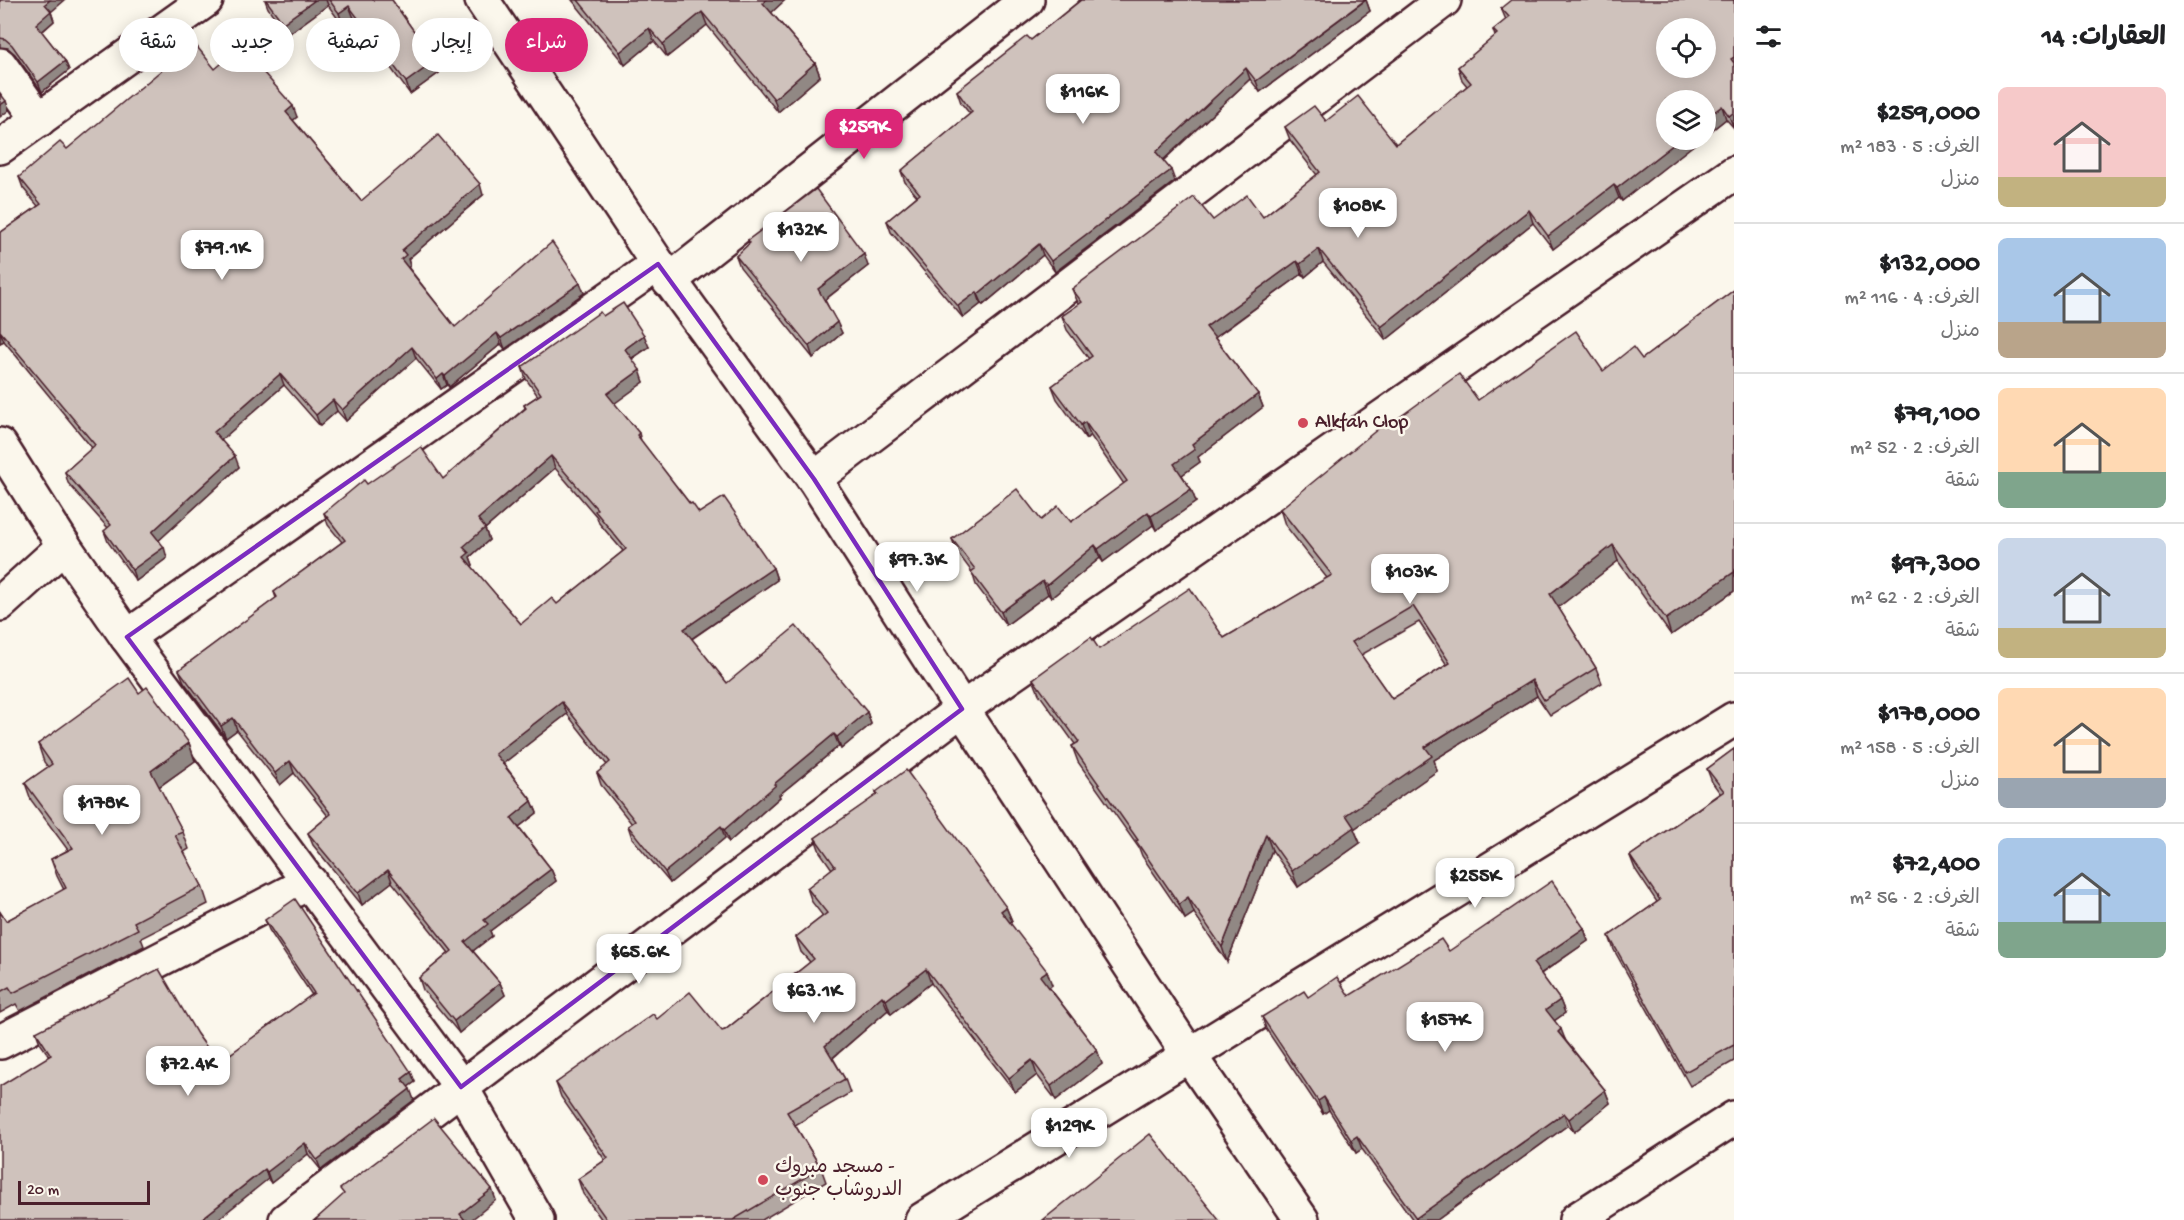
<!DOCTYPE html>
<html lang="ar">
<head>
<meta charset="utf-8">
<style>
	:root { --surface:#fff; --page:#f2f2f2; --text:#202124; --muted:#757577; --line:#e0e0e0; --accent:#db2777 }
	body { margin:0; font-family:"Gochi Hand","Playpen Sans Arabic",sans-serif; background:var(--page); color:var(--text); direction:rtl; height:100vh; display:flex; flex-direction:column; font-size:22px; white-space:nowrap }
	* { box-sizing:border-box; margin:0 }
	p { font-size:20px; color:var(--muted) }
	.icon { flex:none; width:33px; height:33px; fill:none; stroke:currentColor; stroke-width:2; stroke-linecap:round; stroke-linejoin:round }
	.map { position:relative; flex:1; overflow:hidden; direction:ltr }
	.drawer { display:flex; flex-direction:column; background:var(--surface); width:450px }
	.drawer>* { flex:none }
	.banner { position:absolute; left:18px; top:18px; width:570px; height:54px; direction:rtl; display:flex; gap:12px }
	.buttons { position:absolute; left:1656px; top:18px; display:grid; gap:12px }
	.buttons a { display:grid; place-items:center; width:60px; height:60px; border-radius:50%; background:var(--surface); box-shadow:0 3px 15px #0003; font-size:30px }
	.scale { position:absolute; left:18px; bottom:15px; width:132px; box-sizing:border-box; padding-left:6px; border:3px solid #4a1f2b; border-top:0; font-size:16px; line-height:21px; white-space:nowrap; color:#4a1f2b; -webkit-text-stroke:4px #fbf7ec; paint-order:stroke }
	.price { position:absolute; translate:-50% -51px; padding:0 14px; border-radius:12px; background:#fff; color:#222; font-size:20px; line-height:39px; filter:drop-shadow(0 2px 3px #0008) }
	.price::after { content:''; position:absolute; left:50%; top:36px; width:18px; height:14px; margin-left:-9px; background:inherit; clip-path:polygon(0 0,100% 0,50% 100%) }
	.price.active { background:var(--accent); color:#fff }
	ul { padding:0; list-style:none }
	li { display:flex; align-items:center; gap:18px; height:150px; padding:0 18px }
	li+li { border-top:2px solid var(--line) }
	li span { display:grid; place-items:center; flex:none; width:168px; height:120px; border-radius:9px; color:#555 }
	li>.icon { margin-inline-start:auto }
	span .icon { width:72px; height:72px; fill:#fffc; stroke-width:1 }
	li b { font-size:26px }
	h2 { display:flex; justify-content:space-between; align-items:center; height:72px; padding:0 18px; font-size:26px }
	.chip { padding:0 21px; border-radius:27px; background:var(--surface); box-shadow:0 3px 15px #0003; font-size:21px; line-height:54px }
	.chip.active { background:var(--accent); color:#fff }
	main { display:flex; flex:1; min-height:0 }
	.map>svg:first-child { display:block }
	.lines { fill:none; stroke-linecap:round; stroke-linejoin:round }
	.street-casing { stroke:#4a1f2b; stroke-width:38 }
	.secondary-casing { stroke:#4a1f2b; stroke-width:38 }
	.street { stroke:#fbf7ec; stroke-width:33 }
	.secondary { stroke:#fbf7ec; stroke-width:33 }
	.wall { fill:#b2a7a2; stroke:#4a1f2b; stroke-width:1.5; fill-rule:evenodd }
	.shaded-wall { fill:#918884; stroke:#4a1f2b; stroke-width:1.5 }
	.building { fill:#cfc2bc; stroke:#4a1f2b; stroke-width:1.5; fill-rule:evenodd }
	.marked { fill:none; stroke:#7b2cbf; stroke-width:4.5; stroke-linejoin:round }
	.poi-dot { fill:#d1495b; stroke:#fbf7ec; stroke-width:2 }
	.labels { text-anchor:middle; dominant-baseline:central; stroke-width:5; stroke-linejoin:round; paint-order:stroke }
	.poi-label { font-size:20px; fill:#4a1f2b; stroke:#fbf7ec; text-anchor:start }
</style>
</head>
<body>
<main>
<section class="drawer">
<h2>العقارات: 14<svg class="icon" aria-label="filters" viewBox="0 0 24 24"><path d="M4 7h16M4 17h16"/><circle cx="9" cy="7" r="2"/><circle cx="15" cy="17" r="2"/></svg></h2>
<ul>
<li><span style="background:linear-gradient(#f6c9c9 75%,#c2b280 0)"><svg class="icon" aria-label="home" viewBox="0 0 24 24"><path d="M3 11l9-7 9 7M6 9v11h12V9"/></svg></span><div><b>$259,000</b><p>الغرف: 5 · 183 m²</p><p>منزل</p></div></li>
<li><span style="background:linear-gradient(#a9c7e8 70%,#b9a48a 0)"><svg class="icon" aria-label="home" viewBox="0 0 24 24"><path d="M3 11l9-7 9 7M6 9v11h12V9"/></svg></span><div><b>$132,000</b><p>الغرف: 4 · 116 m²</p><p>منزل</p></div></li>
<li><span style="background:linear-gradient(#ffd9b3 70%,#7fa58c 0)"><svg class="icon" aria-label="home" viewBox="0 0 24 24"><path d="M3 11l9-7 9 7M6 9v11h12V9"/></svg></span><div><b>$79,100</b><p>الغرف: 2 · 52 m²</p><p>شقة</p></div></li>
<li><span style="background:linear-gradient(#c9d6e8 75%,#c2b280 0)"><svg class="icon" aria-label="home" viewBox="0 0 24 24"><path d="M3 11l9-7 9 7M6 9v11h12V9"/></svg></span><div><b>$97,300</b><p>الغرف: 2 · 62 m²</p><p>شقة</p></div></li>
<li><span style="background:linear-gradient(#ffd9b3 75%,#9aa5b1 0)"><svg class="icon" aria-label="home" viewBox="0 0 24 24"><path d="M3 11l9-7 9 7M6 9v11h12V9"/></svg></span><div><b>$178,000</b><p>الغرف: 5 · 158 m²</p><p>منزل</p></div></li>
<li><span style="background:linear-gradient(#a9c7e8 70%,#7fa58c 0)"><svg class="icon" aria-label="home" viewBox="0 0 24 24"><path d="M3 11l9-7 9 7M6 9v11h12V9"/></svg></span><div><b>$72,400</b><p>الغرف: 2 · 56 m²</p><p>شقة</p></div></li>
</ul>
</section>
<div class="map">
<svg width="1734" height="1220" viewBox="0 0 1734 1220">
	<rect width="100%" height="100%" fill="#fbf7ec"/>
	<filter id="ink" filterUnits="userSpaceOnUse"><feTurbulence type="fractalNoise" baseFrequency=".0167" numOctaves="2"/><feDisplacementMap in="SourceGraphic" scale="12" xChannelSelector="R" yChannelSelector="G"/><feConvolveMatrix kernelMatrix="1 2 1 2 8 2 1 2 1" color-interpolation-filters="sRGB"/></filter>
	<g filter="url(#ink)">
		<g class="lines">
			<defs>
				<g id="street">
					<path d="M482,0L658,264L814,479L962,709L1189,1055L1302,1220"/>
					<path d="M0,65L39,120"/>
					<path d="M0,147L206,0"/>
					<path d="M0,445L64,546L127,637L461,1087L537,1220"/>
					<path d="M814,479L1444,0"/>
					<path d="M0,604L64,546"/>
					<path d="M127,637L658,264"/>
					<path d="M0,1042L310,882"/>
					<path d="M286,1220L962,709L1734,173"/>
					<path d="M922,1220L1734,719"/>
					<path d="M1576,1220L1734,1118"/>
				</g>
				<path id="secondary" d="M669,281L1027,0"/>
			</defs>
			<use href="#street" class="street-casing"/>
			<use href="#secondary" class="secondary-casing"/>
			<use href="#street" class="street"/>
			<use href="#secondary" class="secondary"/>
		</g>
		<g class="wall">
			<path d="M0,0L51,12L54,21L42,32L65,61L69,70L42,92L15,54L8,48L0,47Z"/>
			<path d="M265,0H392L435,61L439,73L410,94L354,18L343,26L328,5L287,35L268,8Z"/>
			<path d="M572,0H785L771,12L815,63L820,76L778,112L707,25L667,57L654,41L625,65Z"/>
			<path d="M1079,0H1366L1370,11L1260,92L1250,79L1163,161L1175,181L1055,272L1043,255L983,305L981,304L963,318L891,232L887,221L917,196L905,182L901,171L970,114L961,103L957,91L1031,40L1079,1Z"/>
			<path d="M1734,0V128L1726,119L1622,201L1619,198L1553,249L1533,223L1386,340L1323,262L1305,277L1302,274L1215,338L1258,394L1263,407L1198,457L1200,462L1182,475L1191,489L1196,502L1156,530L1153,525L1103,562L1100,558L1051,598L1048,594L1006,625L976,585L972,572L957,552L952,539L1041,520L1071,522L1124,484L1090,435L1086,439L1057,399L1052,386L1089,359L1067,330L1062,316L1079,305L1072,289L1213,220L1263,217L1317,175L1290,140L1285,127L1326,121L1396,144L1467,86L1462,80L1458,67L1495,36L1493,30L1506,20L1501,8Z"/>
			<path d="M215,69L297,117L293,120L361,201L483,195L408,259L410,266L408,267L455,327L580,283L584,293L505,349L501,344L449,387L447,385L441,389L416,358L346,421L337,411L320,426L284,385L221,440L239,467L159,540L167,558L136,581L108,542L104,531L108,528L68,483L65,472L92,448L4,341L0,343V233L38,206L23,188L19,177L67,149Z"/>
			<path d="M748,240L868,266L825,300L842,333L813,358L740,267L736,256L749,244Z"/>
			<path d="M1734,290V591L1671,635L1618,561L1558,607L1596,668L1602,683L1550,715L1537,696L1434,760L1437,771L1354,829L1360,843L1298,887L1272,850L1227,962L1194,913L1185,919L1142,856L1139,848L1078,762L1072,746L1075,744L1039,694L1033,679L1099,649L1224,638L1327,578L1285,525L1280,509L1386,427L1478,400L1603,371L1642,359ZM1419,622L1447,665L1392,699L1361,655Z"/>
			<path d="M603,316L649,347L632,359L644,382L614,403L639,433L641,441L690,504L699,513L773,568L777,580L692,639L727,683L867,712L871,724L841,749L839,746L779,795L780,797L729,842L725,838L670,883L632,838L628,826L632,824L601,785L597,773L607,765L567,714L503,763L532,801L537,813L519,827L551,869L556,881L490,931L492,936L473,951L500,983L505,995L459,1033L423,990L419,978L449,953L392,882L362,905L313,845L308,833L328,816L294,773L280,785L237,730L226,738L184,682L179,670L276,598L274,592L342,542L328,525L324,513L367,484L443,479L525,408L524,405L538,396L526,379L522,367ZM555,468L597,517L599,523L623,551L557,604L521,624L472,567L473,565L470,557L489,540L485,529Z"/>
			<path d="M139,693L189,743L195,761L159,787L183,832L189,849L184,852L202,886L208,904L141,938L144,946L20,1011L16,1004L0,1013V912L6,921L64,890L57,876L51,859L68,850L31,800L25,783L48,767L44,762L38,744Z"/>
			<path d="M1734,749V1061L1690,1086L1614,950L1609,936L1657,902L1635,869L1630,856L1720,793L1712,782L1707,769Z"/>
			<path d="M876,792L1006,907L1012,921L1010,923L1052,985L1049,987L1097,1050L1102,1064L1056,1100L1037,1075L1015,1092L931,983L891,1014L888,1010L833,1058L845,1079L850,1093L795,1125L821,1168L826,1182L762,1220H602L583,1194L578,1179L605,1160L561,1097L556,1083L657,1019L722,1031L725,1030L810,962L801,952L796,937L823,916L812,902L807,888L832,869L820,852L815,838L877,795Z"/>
			<path d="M265,920L411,1072L415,1082L408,1087L414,1100L321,1170L308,1154L271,1183L268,1179L49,1056L40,1043L36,1032L197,1034L218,1063L312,995L269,930Z"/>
			<path d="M1584,928L1588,941L1541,974L1560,1000L1565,1013L1554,1021L1566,1041L1605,1090L1610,1103L1574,1132L1568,1125L1437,1220H1413L1362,1149L1356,1153L1329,1110L1323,1114L1266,1029L1262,1017L1308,997L1349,996L1449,951Z"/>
		</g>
		<g class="shaded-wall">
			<path d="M50,0H65L51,12L54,21L39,34L36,24L45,4Z"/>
			<path d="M315,0H326L328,5L287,35L283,23Z"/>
			<path d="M766,0H785L768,16L763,3Z"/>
			<path d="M1366,0L1370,11L1260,92L1256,81Z"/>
			<path d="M349,6L354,18L343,26L339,13Z"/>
			<path d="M702,12L707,25L667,57L663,44Z"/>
			<path d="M649,28L654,41L625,65L620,52Z"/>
			<path d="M65,61L69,70L42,92L38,82Z"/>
			<path d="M435,61L439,73L410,94L406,82Z"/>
			<path d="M815,63L820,76L778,112L774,99Z"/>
			<path d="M1246,68L1250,79L1160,163L1156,152Z"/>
			<path d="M6,101L9,110L0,117V105Z"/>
			<path d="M293,106L297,117L290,123L286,112Z"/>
			<path d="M1722,106L1726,119L1706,135V118Z"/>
			<path d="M1734,112V128L1729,116Z"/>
			<path d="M1679,140H1700L1622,201L1617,188Z"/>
			<path d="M1171,170L1175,181L1055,272L1051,261Z"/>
			<path d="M480,184L483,195L408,259L410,266L405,270L401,259L402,250Z"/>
			<path d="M1614,185L1619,198L1553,249L1548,236Z"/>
			<path d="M1529,210L1533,223L1386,340L1381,327Z"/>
			<path d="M1039,244L1043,255L983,305L978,294Z"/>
			<path d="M1319,249L1323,262L1305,277L1300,264Z"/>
			<path d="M864,254L868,266L823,301L818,289Z"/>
			<path d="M1297,261L1302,274L1211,340L1206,327Z"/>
			<path d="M580,283L584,293L505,349L501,338Z"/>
			<path d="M977,292L981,304L963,318L958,306Z"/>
			<path d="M837,322L842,333L813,358L809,346Z"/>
			<path d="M0,331L4,341L0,343Z"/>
			<path d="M497,333L501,344L449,387L445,376Z"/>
			<path d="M644,335L649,347L629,360L625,349Z"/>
			<path d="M412,347L416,358L346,421L342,410Z"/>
			<path d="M640,370L644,382L611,406L607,394Z"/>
			<path d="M280,374L284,385L218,443L214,432Z"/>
			<path d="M443,374L447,385L441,389L437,379Z"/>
			<path d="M1258,394L1263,407L1198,457L1200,462L1179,477L1174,464L1192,444Z"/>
			<path d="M333,400L337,411L320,426L316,415Z"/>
			<path d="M1085,422L1090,435L1086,439L1081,425Z"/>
			<path d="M235,456L239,467L156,543L152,532Z"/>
			<path d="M551,456L555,468L485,529L489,540L470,557L473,565L468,569L464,557L463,547L478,519Z"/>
			<path d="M1191,489L1196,502L1156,530L1151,516Z"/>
			<path d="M1148,512L1153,525L1103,562L1098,549Z"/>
			<path d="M1095,545L1100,558L1051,598L1047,585Z"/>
			<path d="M1613,545L1618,561L1556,609L1550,594Z"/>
			<path d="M164,547L167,558L136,581L132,570Z"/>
			<path d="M773,568L777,580L688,641L684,629Z"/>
			<path d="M1734,572V591L1671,635L1666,619Z"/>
			<path d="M1043,581L1048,594L1006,625L1001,612Z"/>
			<path d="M1532,680L1537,696L1434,760L1437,771L1354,829L1360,843L1298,887L1292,871L1346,815L1425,747Z"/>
			<path d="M562,702L567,714L500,766L495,754Z"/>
			<path d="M867,712L871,724L841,749L837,737Z"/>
			<path d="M233,718L237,730L226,738L221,726Z"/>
			<path d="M834,734L839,746L779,795L780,797L729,842L724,830L774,784Z"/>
			<path d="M189,743L195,761L157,788L151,771Z"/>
			<path d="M290,761L294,773L280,785L275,773Z"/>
			<path d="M532,801L537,813L516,829L511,818Z"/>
			<path d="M721,826L725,838L670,883L665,872Z"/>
			<path d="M1266,834L1272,850L1227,962L1222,947Z"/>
			<path d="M551,869L556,881L490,931L492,936L469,954L465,942L484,920Z"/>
			<path d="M388,870L392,882L362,905L358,893Z"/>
			<path d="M1188,897L1194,913L1185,919L1179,904Z"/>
			<path d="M1006,907L1012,921L1006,925L1001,911Z"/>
			<path d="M1584,928L1588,941L1537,976L1533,963Z"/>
			<path d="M926,969L931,983L891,1014L886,1000Z"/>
			<path d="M1047,971L1052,985L1046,990L1040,976Z"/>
			<path d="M500,983L505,995L459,1033L454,1021Z"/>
			<path d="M882,996L888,1010L830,1060L825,1046Z"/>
			<path d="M1560,1000L1565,1013L1551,1023L1546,1010Z"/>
			<path d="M1561,1029L1566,1042L1558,1032Z"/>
			<path d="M1097,1050L1102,1064L1056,1100L1051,1086Z"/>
			<path d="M1032,1060L1037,1075L1015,1092L1009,1078Z"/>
			<path d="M411,1072L415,1082L405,1089L402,1079Z"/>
			<path d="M410,1089L414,1100L321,1170L317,1160Z"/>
			<path d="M1605,1090L1610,1103L1574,1132L1569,1119Z"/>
			<path d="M1324,1097L1329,1110L1323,1114L1318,1101Z"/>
			<path d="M1564,1113L1568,1125L1437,1220H1417L1416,1218Z"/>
			<path d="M1357,1136L1362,1149L1356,1153L1351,1140Z"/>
			<path d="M305,1143L308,1154L271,1183L267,1172Z"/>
			<path d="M265,1169L268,1179L217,1220H200Z"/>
			<path d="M492,1189L496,1200L471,1220H462L460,1214Z"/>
		</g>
		<g class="building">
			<path d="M0,0H50L45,4L51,11L36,24L65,61L38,82L12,45L5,39L0,38Z"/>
			<path d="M266,0H315L283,23Z"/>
			<path d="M329,0H392L435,61L406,82L349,6L339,13Z"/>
			<path d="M578,0H766L763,3L815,63L774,99L702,12L663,44L649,28L620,52Z"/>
			<path d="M1081,0H1365L1256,81L1246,68L1156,152L1171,170L1051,261L1039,244L978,294L977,292L958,306L887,221L920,194L901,171L972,112L957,91L1027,36L1031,40Z"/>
			<path d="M1511,0H1734V57L1731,59L1734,63V112L1729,116L1722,106L1706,118V100H1666V140H1679L1617,188L1614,185L1548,236L1529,210L1381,327L1319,249L1300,264L1297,261L1206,327L1258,394L1192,444L1195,449L1174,464L1191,489L1151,516L1148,512L1098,549L1095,545L1047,585L1043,581L1001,612L971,572L975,569L952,539L1017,489L1041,520L1058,506L1071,522L1127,481L1085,422L1081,425L1052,386L1092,356L1062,316L1082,302L1072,289L1194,197L1213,220L1247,195L1263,217L1320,172L1285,127L1314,106L1326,121L1358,96L1396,144L1471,83L1458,67L1497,34L1493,30L1509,17L1501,8ZM1666,28H1706V68H1666Z"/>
			<path d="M194,43L215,69L241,47L293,106L286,112L361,201L438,135L480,184L402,250L406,255L401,259L455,327L552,242L580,283L501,338L497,333L445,376L443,374L437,379L412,347L342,410L333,400L316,415L280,374L214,432L235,456L152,532L164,547L132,570L104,531L111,525L65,472L95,445L0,331V233L41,204L19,177L60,142L67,149Z"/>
			<path d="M0,93L6,101L0,105Z"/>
			<path d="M816,189L864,254L818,289L837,322L809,346L736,256L750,243L748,240Z"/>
			<path d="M1734,290V572L1666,619L1613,545L1550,594L1596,668L1544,700L1532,680L1425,747L1432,756L1346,815L1354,827L1292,871L1266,834L1222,947L1188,897L1179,904L1136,841L1138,840L1072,746L1079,742L1033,679L1091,637L1099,649L1190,588L1224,638L1332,575L1280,509L1384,424L1386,427L1459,374L1478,400L1576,331L1603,371L1633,347L1642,359ZM1413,606L1450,663L1392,699L1352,642Z"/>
			<path d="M623,303L644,335L625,349L640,370L607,394L639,433L637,435L690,504L692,503L699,513L724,497L773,568L684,629L727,683L796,626L867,712L837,737L834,734L774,784L776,785L724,830L721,826L665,872L628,826L635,821L597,773L610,762L562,702L495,754L532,801L511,818L551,869L484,920L488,924L465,942L500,983L454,1021L419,978L452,951L388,870L358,893L308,833L331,814L290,761L275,773L233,718L221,726L179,670L277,597L274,592L345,540L324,513L364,480L367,484L421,447L443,479L526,408L524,405L541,394L522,367L600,312L603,316ZM551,456L597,509L595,511L626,549L557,604L552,598L521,624L464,557L469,553L463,547L485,528L478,519Z"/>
			<path d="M129,678L139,693L147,687L189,743L151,771L183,832L175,835L202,886L134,922L138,929L13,993L9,987L0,992V912L6,921L66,888L51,859L73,848L25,783L52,764L38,744Z"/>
			<path d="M1734,749V1045L1685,1072L1609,936L1660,900L1630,856L1724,791L1707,769Z"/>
			<path d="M906,770L1006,907L1001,911L1047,971L1040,976L1097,1050L1051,1086L1032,1060L1009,1078L926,969L886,1000L882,996L825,1046L845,1079L787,1112L821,1168L733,1220H607L578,1179L608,1158L556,1083L653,1014L657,1019L690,992L722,1031L725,1030L814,959L796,937L827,913L807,888L835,866L815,838L878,794L876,792Z"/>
			<path d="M1552,881L1584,928L1533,963L1560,1000L1546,1010L1561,1029L1558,1032L1605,1090L1569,1119L1564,1113L1416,1218L1357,1136L1351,1140L1324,1097L1318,1101L1262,1017L1304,991L1308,997L1337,977L1349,996L1441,939L1449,951Z"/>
			<path d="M295,899L411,1072L402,1079L410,1089L317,1160L305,1143L267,1172L265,1169L200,1220H0V1086L51,1055L36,1032L159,969L197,1034L218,1063L314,993L265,920Z"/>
			<path d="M434,1118L492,1189L460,1214L465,1220H315L344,1194L340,1189Z"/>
			<path d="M1150,1134L1219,1220H1043Z"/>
		</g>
	</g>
	<path class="marked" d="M658,264L814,479L962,709L461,1087L127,637Z"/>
	<g class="poi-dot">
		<circle cx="1303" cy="423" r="6"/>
		<circle cx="763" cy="1180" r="6"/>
	</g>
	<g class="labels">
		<g class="poi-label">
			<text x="1315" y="423">Alkfah Clop</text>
			<text x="775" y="1168">مسجد مبروك -<tspan x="775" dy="23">الدروشاب جنوب</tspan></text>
		</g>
	</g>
</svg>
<div class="buttons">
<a><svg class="icon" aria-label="locate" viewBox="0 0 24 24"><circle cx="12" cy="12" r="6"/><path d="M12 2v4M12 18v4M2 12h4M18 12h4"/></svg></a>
<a><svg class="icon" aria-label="layers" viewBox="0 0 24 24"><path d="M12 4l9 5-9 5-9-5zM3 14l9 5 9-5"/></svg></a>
</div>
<div class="scale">20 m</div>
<b class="price" style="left:1083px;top:125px">$116K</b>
<b class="price active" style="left:864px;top:160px">$259K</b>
<b class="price" style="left:1358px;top:239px">$108K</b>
<b class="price" style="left:801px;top:263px">$132K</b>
<b class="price" style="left:222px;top:281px">$79.1K</b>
<b class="price" style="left:917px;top:593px">$97.3K</b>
<b class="price" style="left:1410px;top:605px">$103K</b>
<b class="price" style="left:102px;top:836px">$178K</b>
<b class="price" style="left:1475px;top:909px">$255K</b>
<b class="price" style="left:639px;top:985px">$65.6K</b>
<b class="price" style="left:814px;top:1024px">$63.1K</b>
<b class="price" style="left:1445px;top:1053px">$157K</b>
<b class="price" style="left:188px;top:1097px">$72.4K</b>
<b class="price" style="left:1069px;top:1159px">$129K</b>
<div class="banner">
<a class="chip active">شراء</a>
<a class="chip">إيجار</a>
<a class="chip">تصفية</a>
<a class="chip">جديد</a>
<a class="chip">شقة</a>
</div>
</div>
</main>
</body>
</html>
